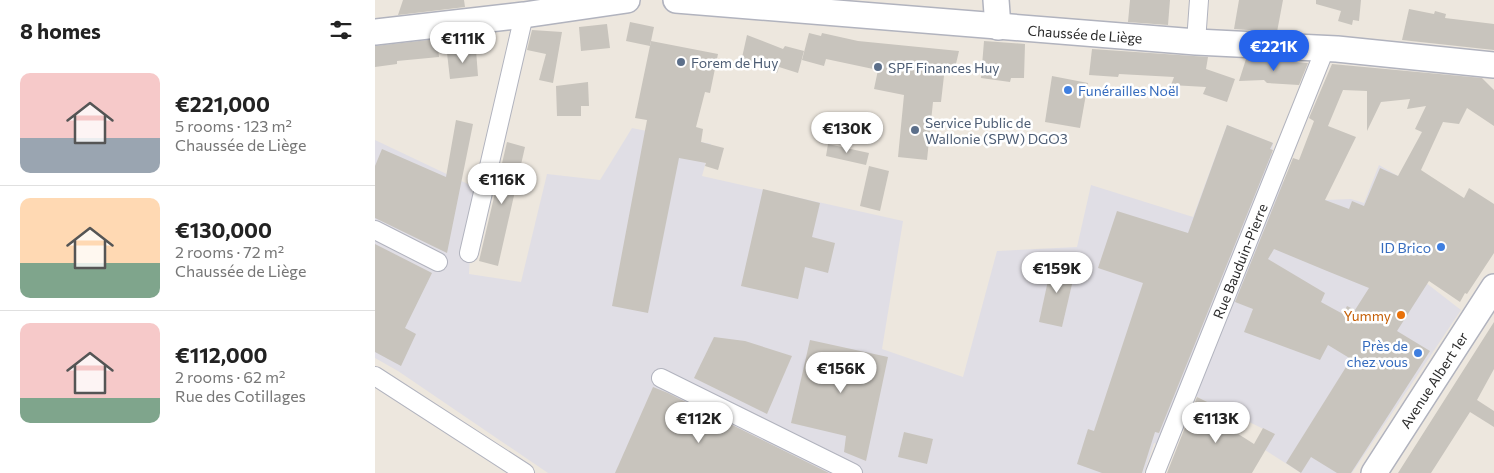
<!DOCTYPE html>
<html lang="en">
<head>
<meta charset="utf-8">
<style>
	:root { --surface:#fff; --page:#f2f2f2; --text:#222; --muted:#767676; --line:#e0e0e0; --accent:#2563eb }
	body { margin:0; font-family:Commissioner,sans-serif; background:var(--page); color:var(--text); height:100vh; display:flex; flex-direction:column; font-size:19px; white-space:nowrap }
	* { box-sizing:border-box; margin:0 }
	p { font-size:16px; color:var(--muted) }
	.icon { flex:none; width:28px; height:28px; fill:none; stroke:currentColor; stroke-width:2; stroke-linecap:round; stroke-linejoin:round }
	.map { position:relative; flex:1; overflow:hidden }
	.details { display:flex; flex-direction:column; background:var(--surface); width:375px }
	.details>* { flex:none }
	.price { position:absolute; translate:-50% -42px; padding:0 11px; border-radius:18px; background:#fff; color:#222; font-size:16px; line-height:32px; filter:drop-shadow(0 1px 2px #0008) }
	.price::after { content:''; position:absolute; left:50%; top:30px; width:15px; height:11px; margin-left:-8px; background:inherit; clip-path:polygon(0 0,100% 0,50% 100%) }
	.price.on { background:var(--accent); color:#fff }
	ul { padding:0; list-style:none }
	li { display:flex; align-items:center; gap:15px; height:125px; padding:0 20px }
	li+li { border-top:1px solid var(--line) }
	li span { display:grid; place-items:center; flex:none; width:140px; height:100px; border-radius:10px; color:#555 }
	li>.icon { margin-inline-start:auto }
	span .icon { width:60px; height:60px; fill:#fffc; stroke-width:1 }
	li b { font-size:21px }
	h2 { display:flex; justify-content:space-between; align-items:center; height:60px; padding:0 20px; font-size:21px }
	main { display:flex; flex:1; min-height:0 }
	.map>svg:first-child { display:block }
	.industrial { fill:#e0dee5 }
	.building { fill:#c8c4bd; fill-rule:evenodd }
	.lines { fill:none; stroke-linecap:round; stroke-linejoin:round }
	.street-casing { stroke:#b1b3be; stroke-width:20 }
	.secondary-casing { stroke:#b1b3be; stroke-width:28 }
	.street { stroke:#fff; stroke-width:18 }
	.secondary { stroke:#fff; stroke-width:25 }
	.service-dot { fill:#5c6f8a; stroke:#fff; stroke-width:2 }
	.shop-dot { fill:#3f7fe0; stroke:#fff; stroke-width:2 }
	.food-dot { fill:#e8710a; stroke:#fff; stroke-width:2 }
	.labels { text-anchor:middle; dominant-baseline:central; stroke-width:5; stroke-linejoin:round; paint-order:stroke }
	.street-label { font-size:14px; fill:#2b2b2b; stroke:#fff }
	.service-label { font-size:14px; fill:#4e5e75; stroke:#fff; text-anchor:start }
	.shop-label { font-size:14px; fill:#366cbe; stroke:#fff; text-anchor:end }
	.food-label { font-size:14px; fill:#c56008; stroke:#fff; text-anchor:end }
</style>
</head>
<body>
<main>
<section class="details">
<h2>8 homes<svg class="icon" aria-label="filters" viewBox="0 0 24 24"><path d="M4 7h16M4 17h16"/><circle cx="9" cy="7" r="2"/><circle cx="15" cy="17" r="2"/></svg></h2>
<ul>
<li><span style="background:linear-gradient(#f6c9c9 65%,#9aa5b1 0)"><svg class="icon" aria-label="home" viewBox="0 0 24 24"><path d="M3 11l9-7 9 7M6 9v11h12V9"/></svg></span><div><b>€221,000</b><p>5 rooms · 123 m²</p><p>Chaussée de Liège</p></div></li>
<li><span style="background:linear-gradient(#ffd9b3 65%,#7fa58c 0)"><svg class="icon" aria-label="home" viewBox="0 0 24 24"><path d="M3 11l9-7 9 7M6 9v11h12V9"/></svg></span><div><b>€130,000</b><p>2 rooms · 72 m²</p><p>Chaussée de Liège</p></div></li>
<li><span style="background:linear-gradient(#f6c9c9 75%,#7fa58c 0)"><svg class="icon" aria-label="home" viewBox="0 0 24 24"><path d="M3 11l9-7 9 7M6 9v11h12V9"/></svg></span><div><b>€112,000</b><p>2 rooms · 62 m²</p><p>Rue des Cotillages</p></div></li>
</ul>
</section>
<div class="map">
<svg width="1119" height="473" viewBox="0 0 1119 473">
	<rect width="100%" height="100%" fill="#ede7de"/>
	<path class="industrial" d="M852,125L898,143L894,179L905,180L950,200L976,199L989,203L1004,165L1023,176L1015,255L1086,310L977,473H926L890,450L899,434L820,396L793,448L779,443L769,473H173L23,371L0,358V140L99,187L94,274L146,282L172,174L225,180L257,128L336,144L327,176L528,221L507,349L588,377L622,251L702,247L716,185L818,217Z"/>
	<g class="building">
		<path d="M28,0H89L90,7L23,15Z"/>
		<path d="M755,0H795L793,25L753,22Z"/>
		<path d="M864,0H908L902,32L859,29Z"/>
		<path d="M941,0H986L984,21L978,20L977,25L963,21L966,11L941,4Z"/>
		<path d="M1034,9L1059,14L1060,11L1071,14L1070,18L1119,24V50L1027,40Z"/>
		<path d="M255,22L279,27L275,46L251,41Z"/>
		<path d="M232,24L235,48L206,51L204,27Z"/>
		<path d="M157,30L187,32L178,83L164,80L171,54L152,50Z"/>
		<path d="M434,33L446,36L447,33L483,41L584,51L580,68L570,67L566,102H558L552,160L523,157L529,95L499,89L503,70L451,59L449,66L427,60Z"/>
		<path d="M372,35L408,49L410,46L429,51L423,73L404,67L402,73L366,62Z"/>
		<path d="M62,39L64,57L22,61V64L0,67V46Z"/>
		<path d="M276,41L343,54L335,93L330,92L321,127L328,129L326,142L349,148L343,170L330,166L331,163L304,158L273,313L237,306L272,120L260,118Z"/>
		<path d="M609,41L650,44L649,78H636L635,82L606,78Z"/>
		<path d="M717,49L833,57L831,69L860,79L852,102L828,94L831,87L796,85L799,77L744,74L743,77L714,75Z"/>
		<path d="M101,50L103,76L75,79L72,53Z"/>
		<path d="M871,59L903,61L933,63L924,85L892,83L889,80L864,81Z"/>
		<path d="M957,64L1107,78L1119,90V126L1092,108L1084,124L1068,122L1046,170L1089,198L1094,188L1119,204V253L1092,294L1090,293L1085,302L1054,281L1022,331L1055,351L976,473H962L936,457L926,473L911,463L976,359L953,345L945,360L869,332L878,309L860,302L918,158L924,160L939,121L934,118ZM968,90L992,91V131L1006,102L1035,99L1032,109L1051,106L1040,129L1047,132L1023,176L1005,168L989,206L977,201L974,209L950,200L981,137L953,126ZM899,249L952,271L994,288L980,310L972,306L968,314L946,302L950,293L893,259Z"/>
		<path d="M677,76L713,83L705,128L670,122Z"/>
		<path d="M213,82L214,106H206V116H182L181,86Z"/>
		<path d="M81,120L98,124L72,253L0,218V166L7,149L71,177Z"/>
		<path d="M852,125L898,143L895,149L898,150L784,433L780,432L767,473H727L702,464L713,429L719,431L768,283L723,268L742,211L813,233Z"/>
		<path d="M132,142L150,147L123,266L104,261Z"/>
		<path d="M453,144L494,153L491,165L451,156Z"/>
		<path d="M494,166L514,171L505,211L485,206Z"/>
		<path d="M388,189L445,203L437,237L460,243L453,273L430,267L423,299L366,286Z"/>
		<path d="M0,244L57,273L30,328L41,334L26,366L0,352Z"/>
		<path d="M677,262L701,267L687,327L664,322Z"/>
		<path d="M1119,322V369L1102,400L1119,411V427L1095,412L1056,473H1023Z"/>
		<path d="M339,337L370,341L417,356L392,414L319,378Z"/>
		<path d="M435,340L513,357L491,461L469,452L471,436L416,423Z"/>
		<path d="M278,387L293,393L454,473H240Z"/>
		<path d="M822,397L863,417L857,430L879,444L888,428L900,434L877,473H792Z"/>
		<path d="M529,432L558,439L552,464L523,457Z"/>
	</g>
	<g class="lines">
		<defs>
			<g id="street">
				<path d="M821,42L824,0"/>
				<path d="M0,230L63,262"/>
				<path d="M94,253L149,15"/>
				<path d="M0,376L150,473"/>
				<path d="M286,378L478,473"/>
				<path d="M780,473L950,49"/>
			</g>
			<g id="secondary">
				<path d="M301,0L821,42L962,49L1119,65"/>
				<path d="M621,0L623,27"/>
				<path d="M0,32L149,15L252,0"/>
				<path d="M999,473L1119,287"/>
			</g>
		</defs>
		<use href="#street" class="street-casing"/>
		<use href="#secondary" class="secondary-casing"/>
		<use href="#street" class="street"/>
		<use href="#secondary" class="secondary"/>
	</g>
	<g class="service-dot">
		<circle cx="306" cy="62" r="5"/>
		<circle cx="503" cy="67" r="5"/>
		<circle cx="540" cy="130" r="5"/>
	</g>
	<g class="shop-dot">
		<circle cx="693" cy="90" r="5"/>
		<circle cx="1066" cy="247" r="5"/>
		<circle cx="1043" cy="353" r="5"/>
	</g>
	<circle class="food-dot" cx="1026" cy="315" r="5"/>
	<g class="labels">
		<g class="street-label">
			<text transform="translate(710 34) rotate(4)">Chaussée de Liège</text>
			<text transform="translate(865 261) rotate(-68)">Rue Bauduin-Pierre</text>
			<text transform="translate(1059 380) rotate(-57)">Avenue Albert 1er</text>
		</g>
		<g class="service-label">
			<text x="316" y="62">Forem de Huy</text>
			<text x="513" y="67">SPF Finances Huy</text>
			<text x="550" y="122">Service Public de<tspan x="550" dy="16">Wallonie (SPW) DGO3</tspan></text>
		</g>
		<g class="shop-label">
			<text x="703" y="90" text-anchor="start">Funérailles Noël</text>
			<text x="1056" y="247">ID Brico</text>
			<text x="1033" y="345">Près de<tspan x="1033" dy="16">chez vous</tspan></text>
		</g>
		<g class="food-label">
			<text x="1016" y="315">Yummy</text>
		</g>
	</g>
</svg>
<b class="price" style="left:88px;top:64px">€111K</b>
<b class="price on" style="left:899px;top:72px">€221K</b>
<b class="price" style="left:472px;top:154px">€130K</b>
<b class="price" style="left:127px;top:205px">€116K</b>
<b class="price" style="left:682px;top:294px">€159K</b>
<b class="price" style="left:466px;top:394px">€156K</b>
<b class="price" style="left:324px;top:444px">€112K</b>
<b class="price" style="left:841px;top:444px">€113K</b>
</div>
</main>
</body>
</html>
